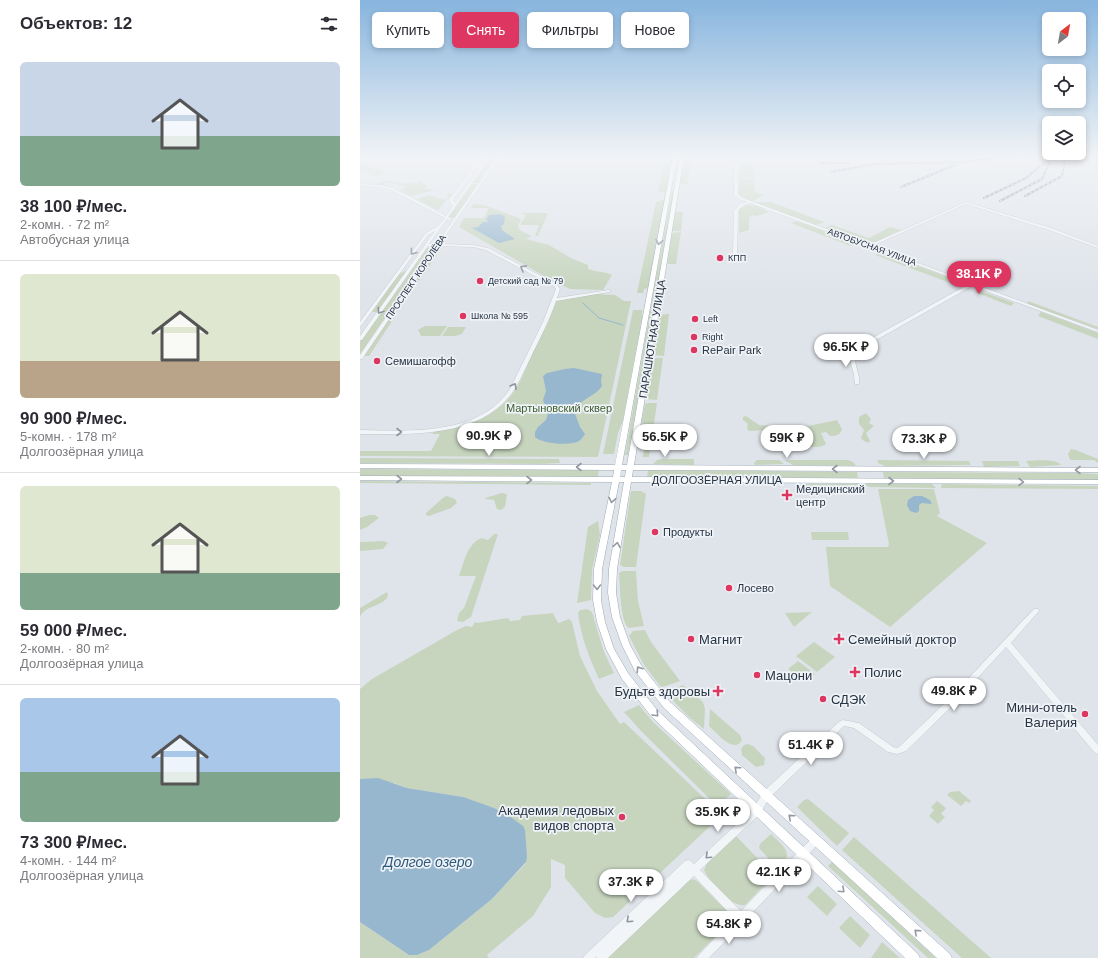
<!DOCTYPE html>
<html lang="ru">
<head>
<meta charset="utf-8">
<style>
	:root { --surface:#fff; --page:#f2f2f3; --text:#2b2b33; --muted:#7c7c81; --line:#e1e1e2; --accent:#dd3661 }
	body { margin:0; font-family:Helvetica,sans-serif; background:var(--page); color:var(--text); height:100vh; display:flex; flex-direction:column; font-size:15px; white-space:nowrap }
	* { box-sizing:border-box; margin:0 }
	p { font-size:13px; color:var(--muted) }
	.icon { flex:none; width:22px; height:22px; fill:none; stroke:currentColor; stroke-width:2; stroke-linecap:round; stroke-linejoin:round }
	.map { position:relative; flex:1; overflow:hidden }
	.sheet { display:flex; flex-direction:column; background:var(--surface); width:360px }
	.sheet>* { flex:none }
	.top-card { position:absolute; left:12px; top:12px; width:380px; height:36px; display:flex; gap:8px }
	.needle { width:26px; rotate:31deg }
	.fabs { position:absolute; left:682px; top:12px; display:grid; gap:8px }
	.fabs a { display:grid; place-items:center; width:44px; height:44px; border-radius:6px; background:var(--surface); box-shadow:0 2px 6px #0003; font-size:20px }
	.price { position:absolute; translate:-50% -34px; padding:0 9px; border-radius:14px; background:#fff; color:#222; font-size:13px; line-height:26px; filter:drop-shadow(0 1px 2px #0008) }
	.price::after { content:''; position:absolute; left:50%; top:24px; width:12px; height:9px; margin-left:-6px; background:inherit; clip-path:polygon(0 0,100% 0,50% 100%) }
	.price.current { background:var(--accent); color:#fff }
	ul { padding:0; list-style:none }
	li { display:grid; align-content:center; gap:8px; height:212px; padding:0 20px }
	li+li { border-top:1px solid var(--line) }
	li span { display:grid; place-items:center; height:124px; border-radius:6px; color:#555 }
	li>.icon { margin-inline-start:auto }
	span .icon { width:72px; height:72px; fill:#fffc; stroke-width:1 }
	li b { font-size:17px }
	h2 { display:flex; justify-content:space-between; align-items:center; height:48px; padding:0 20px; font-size:17px }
	.pill { padding:0 14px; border-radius:6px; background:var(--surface); box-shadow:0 2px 6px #0003; font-size:14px; line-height:36px }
	.pill.current { background:var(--accent); color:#fff }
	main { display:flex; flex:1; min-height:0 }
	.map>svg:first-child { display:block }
	.green { fill:#c7d5bf }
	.water { fill:#96b7ce }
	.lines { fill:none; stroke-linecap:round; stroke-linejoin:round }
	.stream { stroke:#96b7ce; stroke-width:1 }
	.minor-casing { stroke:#a4abb5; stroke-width:0.5 }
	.major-casing { stroke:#9daab7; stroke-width:1 }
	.minor { fill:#f2f5f8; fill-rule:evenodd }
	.major { fill:#fff; fill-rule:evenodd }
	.rail-casing { stroke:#768595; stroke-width:2 }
	.rail { stroke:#eff3f7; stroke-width:1; stroke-dasharray:2.5; stroke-linecap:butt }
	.oneway { stroke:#9299a1 }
	.oneway2 { stroke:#8c949e }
	.poi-dot { fill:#dd3661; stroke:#eff3f7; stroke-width:1.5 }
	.labels { text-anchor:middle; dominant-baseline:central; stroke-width:3.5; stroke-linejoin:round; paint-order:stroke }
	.far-street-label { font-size:9px; fill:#263343; stroke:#eff3f7 }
	.far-poi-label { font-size:9px; fill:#263343; stroke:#eff3f7; text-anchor:start }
	.street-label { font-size:11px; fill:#263343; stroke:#eff3f7 }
	.poi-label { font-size:11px; fill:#263343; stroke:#eff3f7; text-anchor:start }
	.park-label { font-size:11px; fill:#3f6032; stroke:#eff3f7 }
	.near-poi-label { font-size:13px; fill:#263343; stroke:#eff3f7; text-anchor:start }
	.near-water-label { font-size:14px; font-style:italic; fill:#2b587b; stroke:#eff3f7 }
</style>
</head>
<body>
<main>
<section class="sheet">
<h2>Объектов: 12<svg class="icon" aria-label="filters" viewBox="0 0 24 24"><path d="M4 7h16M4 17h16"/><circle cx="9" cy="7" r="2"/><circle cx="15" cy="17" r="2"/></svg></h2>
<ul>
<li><span style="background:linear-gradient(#c9d6e8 60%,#7fa58c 0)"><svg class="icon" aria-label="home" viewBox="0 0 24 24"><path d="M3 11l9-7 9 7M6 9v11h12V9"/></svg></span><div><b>38 100 ₽/мес.</b><p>2-комн. · 72 m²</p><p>Автобусная улица</p></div></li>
<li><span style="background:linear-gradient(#dfe7d0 70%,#b9a48a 0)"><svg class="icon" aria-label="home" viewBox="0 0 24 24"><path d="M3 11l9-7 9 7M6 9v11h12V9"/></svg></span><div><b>90 900 ₽/мес.</b><p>5-комн. · 178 m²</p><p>Долгоозёрная улица</p></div></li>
<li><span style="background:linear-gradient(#dfe7d0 70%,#7fa58c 0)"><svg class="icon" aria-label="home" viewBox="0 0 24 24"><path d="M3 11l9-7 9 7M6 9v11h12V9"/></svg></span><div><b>59 000 ₽/мес.</b><p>2-комн. · 80 m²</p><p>Долгоозёрная улица</p></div></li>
<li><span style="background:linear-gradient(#a9c7e8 60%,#7fa58c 0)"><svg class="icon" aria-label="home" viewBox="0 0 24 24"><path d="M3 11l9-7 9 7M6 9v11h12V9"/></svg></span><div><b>73 300 ₽/мес.</b><p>4-комн. · 144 m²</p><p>Долгоозёрная улица</p></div></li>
</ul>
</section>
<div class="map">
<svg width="738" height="958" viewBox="0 0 738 958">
	<rect width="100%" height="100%" fill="#dfe4ea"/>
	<g class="green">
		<path d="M132,156H137L119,183H113Z"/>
		<path d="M324,156H331L327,184H321L320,181Z"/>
		<path d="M0,162H5L32,177L24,174L14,176L0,169L1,167Z"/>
		<path d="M384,163H390L391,165H394V178L379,177L380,164Z"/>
		<path d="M304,164H311L307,190L305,192H298Z"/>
		<path d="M379,179H394L395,192L404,195L391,202L379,195Z"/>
		<path d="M26,180L47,184L58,182V180L68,187L64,189L76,190L51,196L39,190L47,187L27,182L24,184L38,188L14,184Z"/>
		<path d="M112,184H118L94,218L89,217Z"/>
		<path d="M312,191H314L297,288H294Z"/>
		<path d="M87,193L92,194L78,210L56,199L69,195L85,200L88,197Z"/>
		<path d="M304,200L288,288L284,289L283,293H277L296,202Z"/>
		<path d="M394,202H411L464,222L456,225Z"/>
		<path d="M114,204L127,206L161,219L158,227L161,231L172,236L166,239L189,245L211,258L228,265V269C236,272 244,271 252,275L243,290L210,289L189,279L99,227L104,218H124L129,208H111Z"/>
		<path d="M388,205L397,206L409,212L397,216L391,215L392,216L389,217V230L379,233V209Z"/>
		<path d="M315,212H323L321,231H312Z"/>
		<path d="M161,213H188L178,236H175L179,225H160L166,215Z"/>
		<path d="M437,221L496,243L490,246L431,223Z"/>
		<path d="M472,225L509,238L530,227L541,230L513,243L508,244L465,228Z"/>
		<path d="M321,232L316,264H307L312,233Z"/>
		<path d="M67,248H74L29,312H22Z"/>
		<path d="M77,249H81L57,284H53Z"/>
		<path d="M520,252L601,282L603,286L601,287L515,255Z"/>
		<path d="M47,270L17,312H12L39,274Z"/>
		<path d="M294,289H297L268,455H265Z"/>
		<path d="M618,290L654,303L651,306L615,292Z"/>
		<path d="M235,294L255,295L264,301H271L238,457L0,456V451H71L80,434H73V432C105,427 139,417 157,387C163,377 167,365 172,354C181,337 190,320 196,301Z"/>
		<path d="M668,301L738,327V329L668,304Z"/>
		<path d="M273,310H282V318L263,421L258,433L254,454H243Z"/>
		<path d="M681,312L738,333V339L678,316Z"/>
		<path d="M21,313H28L0,354V342Z"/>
		<path d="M309,314L304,356L293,355L299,315Z"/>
		<path d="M32,315H36L9,356H4Z"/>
		<path d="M65,326H87L80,336H61L58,330Z"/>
		<path d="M88,327H106L102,334L95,336H82Z"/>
		<path d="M294,358H303L297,400L286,399L292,360Z"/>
		<path d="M288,403H297L293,431H283L282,420L285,404Z"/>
		<path d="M506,413L511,419L509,423L514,426L506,433L510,441L509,443L504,441L501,438L504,430L499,424V417Z"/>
		<path d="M386,416L399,425L411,426L430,434L440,433L444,428L448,426L477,420L482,429C480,435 477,436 470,436L466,432L461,433L466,444C460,449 449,447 442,444C439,443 437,440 434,439C424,435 421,442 411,430L389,431L387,428L388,424L383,420V417Z"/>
		<path d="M289,434L292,435L289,457H283L286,435Z"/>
		<path d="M711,449L716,450L738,459V463L734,460H710L708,454Z"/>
		<path d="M0,458L196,459H199L200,463L178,464L0,463Z"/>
		<path d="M301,459H334V465L293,464L297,460Z"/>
		<path d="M397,460H419L424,464L395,465L394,463Z"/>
		<path d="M424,460H488L493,462L496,466L433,465Z"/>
		<path d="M517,460L609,461L611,465L525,466L518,463Z"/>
		<path d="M622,461H658L660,466L624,467Z"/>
		<path d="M666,461C676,461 694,458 701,465L670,467Z"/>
		<path d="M0,469L239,470L238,477L0,476Z"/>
		<path d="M288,470L497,472L498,478L287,477Z"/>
		<path d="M523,472L713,473L738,474V480L524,478Z"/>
		<path d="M0,481L231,483V485L0,483Z"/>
		<path d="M442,484H499L495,488L442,487Z"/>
		<path d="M504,484H572L576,488L509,487Z"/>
		<path d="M582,484L738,486V489L581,488Z"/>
		<path d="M518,489H574L580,513L577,516L627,543L530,627L470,586L466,547H528L529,544Z"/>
		<path d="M271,491H281L286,494L276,567H264L260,565Z"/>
		<path d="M142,493L147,494L145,507L141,510L137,509L134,500L126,499L125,498Z"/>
		<path d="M87,496L95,499L97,503L91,508L69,516L66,515V513L84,497Z"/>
		<path d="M9,515H15L19,518L7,527L0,530V518Z"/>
		<path d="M238,521L240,535L232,570L231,600L217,603L228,527Z"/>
		<path d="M451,532H488L489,540H452Z"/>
		<path d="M134,534H138L111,617L103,622L97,621L99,613L104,608L116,576H99C104,563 107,543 122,538L128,540Z"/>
		<path d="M24,541L28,543L23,549L0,551V542Z"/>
		<path d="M263,571H276L278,601L284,626L269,628C260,623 260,583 259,573Z"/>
		<path d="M27,592L28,596C23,607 5,605 0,617V608Z"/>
		<path d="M227,609L232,612L244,652L254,673L239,679C229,657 221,637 218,613L220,610Z"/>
		<path d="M452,612L434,627L425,613Z"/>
		<path d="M193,613L198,623L209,619L212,622L220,656L237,691L260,724L264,722L360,813L361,816L253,917L245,918L235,913L205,878V865L191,859V887L173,916L127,955L129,958H0V922L49,955H57L69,950L132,899L166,863L103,797L47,788L34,783L0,779V689L12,679L97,630L106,626L112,627L115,622L117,623L148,618L150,621L160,620L162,616Z"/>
		<path d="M285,630L291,642L320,681L306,686L301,687L284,665L269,636L273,631Z"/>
		<path d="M454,642L475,657L457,672L436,656Z"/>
		<path d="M438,661L455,674L445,682L428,669Z"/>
		<path d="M323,685L343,702L345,709L344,729L330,718L307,695L310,691Z"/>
		<path d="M279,705L293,722L371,794L360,804H355L281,731L264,712Z"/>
		<path d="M350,709L380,735L382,740C374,755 356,732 349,726Z"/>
		<path d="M388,744L393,746L405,758L404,765L396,767L382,755L381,749L384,745Z"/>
		<path d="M599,791L611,801L609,803L606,801L601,806L587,795L590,792Z"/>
		<path d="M448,799L489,833L477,846L437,807L444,800Z"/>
		<path d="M577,801L586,808L581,814L585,817L578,824L569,816L574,810L571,807Z"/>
		<path d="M411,834C424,847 435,853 419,870L399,848L400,844Z"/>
		<path d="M376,836L414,875L385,905C372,908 355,885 347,876L344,870L347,863Z"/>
		<path d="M494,837L631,958H602L482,850Z"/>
		<path d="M472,862L576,958H568L468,866Z"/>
		<path d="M333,879L337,881L367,911L369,916L367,925L334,958H247L327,881Z"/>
		<path d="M458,886L477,904L467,916L447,897Z"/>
		<path d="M490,916L510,935L500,948L479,928Z"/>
		<path d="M522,942L540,958H511Z"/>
	</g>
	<g class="water">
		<path d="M141,214L145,217L144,224L141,226V227L143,231L155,239L139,243L112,228L118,227L123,222H129L126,220L129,215Z"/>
		<path d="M205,369L214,368L242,374L241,381L242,386C235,397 221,398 214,411L220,427L225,434C223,437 222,439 219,441C210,446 182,444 175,437V432L178,427L186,420L188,414L183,400L186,391L183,376L187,373Z"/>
		<path d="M554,496H562L570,500L572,504L562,503L559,505V511L556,513L550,511L547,505L548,500Z"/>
		<path d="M18,778L47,788L103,797L134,808L152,818L163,826L165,830L167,857L166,862L132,899L69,950L57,955H49L0,922V779Z"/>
	</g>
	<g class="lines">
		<path class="stream" d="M223,303L239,318L263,325"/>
		<defs>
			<g id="minor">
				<path d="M128,156H131L88,217L92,219L90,220L87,219L69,244H77L137,156H140L80,244L113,245L128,248L196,284L200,289L197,298L249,290L251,291L249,292L196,301C189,321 179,340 170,359C163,373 157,388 147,399C113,438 47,434 0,434V430C50,431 119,436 150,389L183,322L196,289L194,286L126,250L113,247L79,246L2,359H0V355L75,246H68L2,340H0V336L75,231L68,235L1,326H0V322L66,233L78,226L85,218L31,190L20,187L0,186V184L20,185L33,188L86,216L93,206L89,200L90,199L117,162L127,158ZM125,161L95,203L93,200L119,164Z"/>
				<path d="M375,156H377L378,195L383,198L509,245L606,202L691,228L738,246V248L689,230L606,204L512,246L738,330V332L612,286L500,349C489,361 501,371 499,384H495C495,381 494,378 494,374C491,363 487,357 496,347L609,284L390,203L382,206L378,211L377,255L373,258H371V256L373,255L374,211L380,204L387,202L381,200L374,195Z"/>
				<path d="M674,609H678L679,611L651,643L738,745V754L735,753L646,647L591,707L546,751L537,754L528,752L494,728L484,726L409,798L400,814L340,870L381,911L453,837L456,836L459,837L460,840L459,843L349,958H337L339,955L374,918L334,876L248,958H236L237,956L235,958H223L225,955L325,861L328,860L331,861L334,864L394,808L403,792L480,721L483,720L499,723L533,747L537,748L540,746L585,703Z"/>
			</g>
			<path id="major" d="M313,156H317L262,465H267L320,156H324L274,465L738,468V472L273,470L272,477L738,480V484L271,482L257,569L256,593L260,617L270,645L281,665L310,702L590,954L592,958H577L304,708L275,671L262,645L252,617L248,593L249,569L264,482H259L242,569L241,600L245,622L254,649L268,673L297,710L558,954L560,958H545L291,716L262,679L246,649L237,622L233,600L234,569L252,482L0,480V476L253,477L254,470L0,468V464L255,465ZM261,470H266L265,477H260Z"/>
		</defs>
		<use href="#minor" class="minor-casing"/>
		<use href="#major" class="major-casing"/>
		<use href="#minor" class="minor"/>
		<use href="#major" class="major"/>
		<defs>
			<g id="rail">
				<path d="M459,163H489"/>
				<path d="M471,172L514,164L603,162L651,156"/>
				<path d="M541,187L595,165"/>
				<path d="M665,196L702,176L706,156"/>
				<path d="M624,198L666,178L692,156"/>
				<path d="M640,201L682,179L691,159"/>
			</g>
		</defs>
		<use href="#rail" class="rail-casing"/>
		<use href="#rail" class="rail"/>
	</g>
	<defs><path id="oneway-chevron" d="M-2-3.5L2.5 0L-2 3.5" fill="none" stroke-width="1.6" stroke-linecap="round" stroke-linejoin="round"/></defs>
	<g class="oneway">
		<use href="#oneway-chevron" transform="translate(299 242) rotate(101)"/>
		<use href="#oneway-chevron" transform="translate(219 467) rotate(-180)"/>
		<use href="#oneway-chevron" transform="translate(475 469) rotate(-180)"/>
		<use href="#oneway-chevron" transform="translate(718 470) rotate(-180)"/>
		<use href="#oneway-chevron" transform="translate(39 479)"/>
		<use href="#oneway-chevron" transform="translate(169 480)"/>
		<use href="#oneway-chevron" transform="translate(531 481)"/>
		<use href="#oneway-chevron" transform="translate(661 482) rotate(1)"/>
		<use href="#oneway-chevron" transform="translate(252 500) rotate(101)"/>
		<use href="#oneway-chevron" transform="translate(257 545) rotate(-81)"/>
		<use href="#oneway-chevron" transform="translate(237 587) rotate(90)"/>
		<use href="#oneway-chevron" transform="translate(279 669) rotate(-124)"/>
		<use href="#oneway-chevron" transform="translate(296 714) rotate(47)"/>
		<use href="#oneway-chevron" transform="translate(377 769) rotate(-138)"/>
		<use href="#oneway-chevron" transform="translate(431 817) rotate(-138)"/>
		<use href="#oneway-chevron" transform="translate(482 890) rotate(43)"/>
		<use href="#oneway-chevron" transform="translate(557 932) rotate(-138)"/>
	</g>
	<g class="oneway2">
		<use href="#oneway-chevron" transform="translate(53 252) rotate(127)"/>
		<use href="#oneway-chevron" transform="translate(163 268) rotate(-151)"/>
		<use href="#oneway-chevron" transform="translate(20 311) rotate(126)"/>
		<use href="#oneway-chevron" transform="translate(154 386) rotate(-60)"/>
		<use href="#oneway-chevron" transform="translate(39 432)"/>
		<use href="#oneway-chevron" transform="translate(348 856) rotate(137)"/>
		<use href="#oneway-chevron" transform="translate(269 920) rotate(137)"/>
	</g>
	<linearGradient id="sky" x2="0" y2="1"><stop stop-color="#87b5de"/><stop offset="0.54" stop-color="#f1f3f6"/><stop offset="1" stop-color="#f1f3f6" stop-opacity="0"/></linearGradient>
	<rect width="738" height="290" fill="url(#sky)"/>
	<g class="poi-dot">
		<circle cx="360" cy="258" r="4"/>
		<circle cx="120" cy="281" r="4"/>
		<circle cx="103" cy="316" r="4"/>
		<circle cx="335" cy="319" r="4"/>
		<circle cx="334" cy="337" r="4"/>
		<circle cx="334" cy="350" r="4"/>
		<circle cx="17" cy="361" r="4"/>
		<path d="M425 489h4v4h4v4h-4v4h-4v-4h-4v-4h4z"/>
		<circle cx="295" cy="532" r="4"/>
		<circle cx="369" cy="588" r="4"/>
		<circle cx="331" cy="639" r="4"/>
		<path d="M477 633h4v4h4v4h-4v4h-4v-4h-4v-4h4z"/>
		<path d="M493 666h4v4h4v4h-4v4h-4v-4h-4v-4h4z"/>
		<circle cx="397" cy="675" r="4"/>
		<path d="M356 685h4v4h4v4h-4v4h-4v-4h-4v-4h4z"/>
		<circle cx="463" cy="699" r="4"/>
		<circle cx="725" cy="714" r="4"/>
		<circle cx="262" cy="817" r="4"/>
	</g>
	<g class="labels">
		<g class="far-street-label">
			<text transform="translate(512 247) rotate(20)">АВТОБУСНАЯ УЛИЦА</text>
			<text transform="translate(56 277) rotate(-56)">ПРОСПЕКТ КОРОЛЁВА</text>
		</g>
		<g class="far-poi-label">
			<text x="368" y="258">КПП</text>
			<text x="128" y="281">Детский сад № 79</text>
			<text x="111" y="316">Школа № 595</text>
			<text x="343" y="319">Left</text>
			<text x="342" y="337">Right</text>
		</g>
		<g class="street-label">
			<text transform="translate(292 339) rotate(-81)">ПАРАШЮТНАЯ УЛИЦА</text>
			<text x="357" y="480">ДОЛГООЗЁРНАЯ УЛИЦА</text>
		</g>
		<g class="poi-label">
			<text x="342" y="350">RePair Park</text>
			<text x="25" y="361">Семишагофф</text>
			<text x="436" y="489">Медицинский<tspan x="436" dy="13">центр</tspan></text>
			<text x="303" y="532">Продукты</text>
			<text x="377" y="588">Лосево</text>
		</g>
		<g class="park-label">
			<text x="199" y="408">Мартыновский сквер</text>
		</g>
		<g class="near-poi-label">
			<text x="339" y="639">Магнит</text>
			<text x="488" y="639">Семейный доктор</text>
			<text x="504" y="672">Полис</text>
			<text x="405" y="675">Мацони</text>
			<text x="350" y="691" text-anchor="end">Будьте здоровы</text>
			<text x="471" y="699">СДЭК</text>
			<text x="717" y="707" text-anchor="end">Мини-отель<tspan x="717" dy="15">Валерия</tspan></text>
			<text x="254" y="810" text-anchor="end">Академия ледовых<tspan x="254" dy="15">видов спорта</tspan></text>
		</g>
		<g class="near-water-label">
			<text x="68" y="862">Долгое озеро</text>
		</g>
	</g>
</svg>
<div class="fabs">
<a><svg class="needle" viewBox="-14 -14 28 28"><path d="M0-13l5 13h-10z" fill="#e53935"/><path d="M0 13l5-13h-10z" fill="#7c7c81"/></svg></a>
<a><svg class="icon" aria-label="locate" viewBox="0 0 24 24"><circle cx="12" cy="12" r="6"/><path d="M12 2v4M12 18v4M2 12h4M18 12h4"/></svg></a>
<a><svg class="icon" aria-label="layers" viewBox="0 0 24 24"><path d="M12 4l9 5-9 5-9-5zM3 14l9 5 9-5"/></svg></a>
</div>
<b class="price current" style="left:619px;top:295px">38.1K ₽</b>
<b class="price" style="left:486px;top:368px">96.5K ₽</b>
<b class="price" style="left:129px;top:457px">90.9K ₽</b>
<b class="price" style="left:305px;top:458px">56.5K ₽</b>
<b class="price" style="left:427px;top:459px">59K ₽</b>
<b class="price" style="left:564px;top:460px">73.3K ₽</b>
<b class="price" style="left:594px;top:712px">49.8K ₽</b>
<b class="price" style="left:451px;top:766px">51.4K ₽</b>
<b class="price" style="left:358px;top:833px">35.9K ₽</b>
<b class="price" style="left:419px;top:893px">42.1K ₽</b>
<b class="price" style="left:271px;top:903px">37.3K ₽</b>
<b class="price" style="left:369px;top:945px">54.8K ₽</b>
<div class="top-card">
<a class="pill">Купить</a>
<a class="pill current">Снять</a>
<a class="pill">Фильтры</a>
<a class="pill">Новое</a>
</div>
</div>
</main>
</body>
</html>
